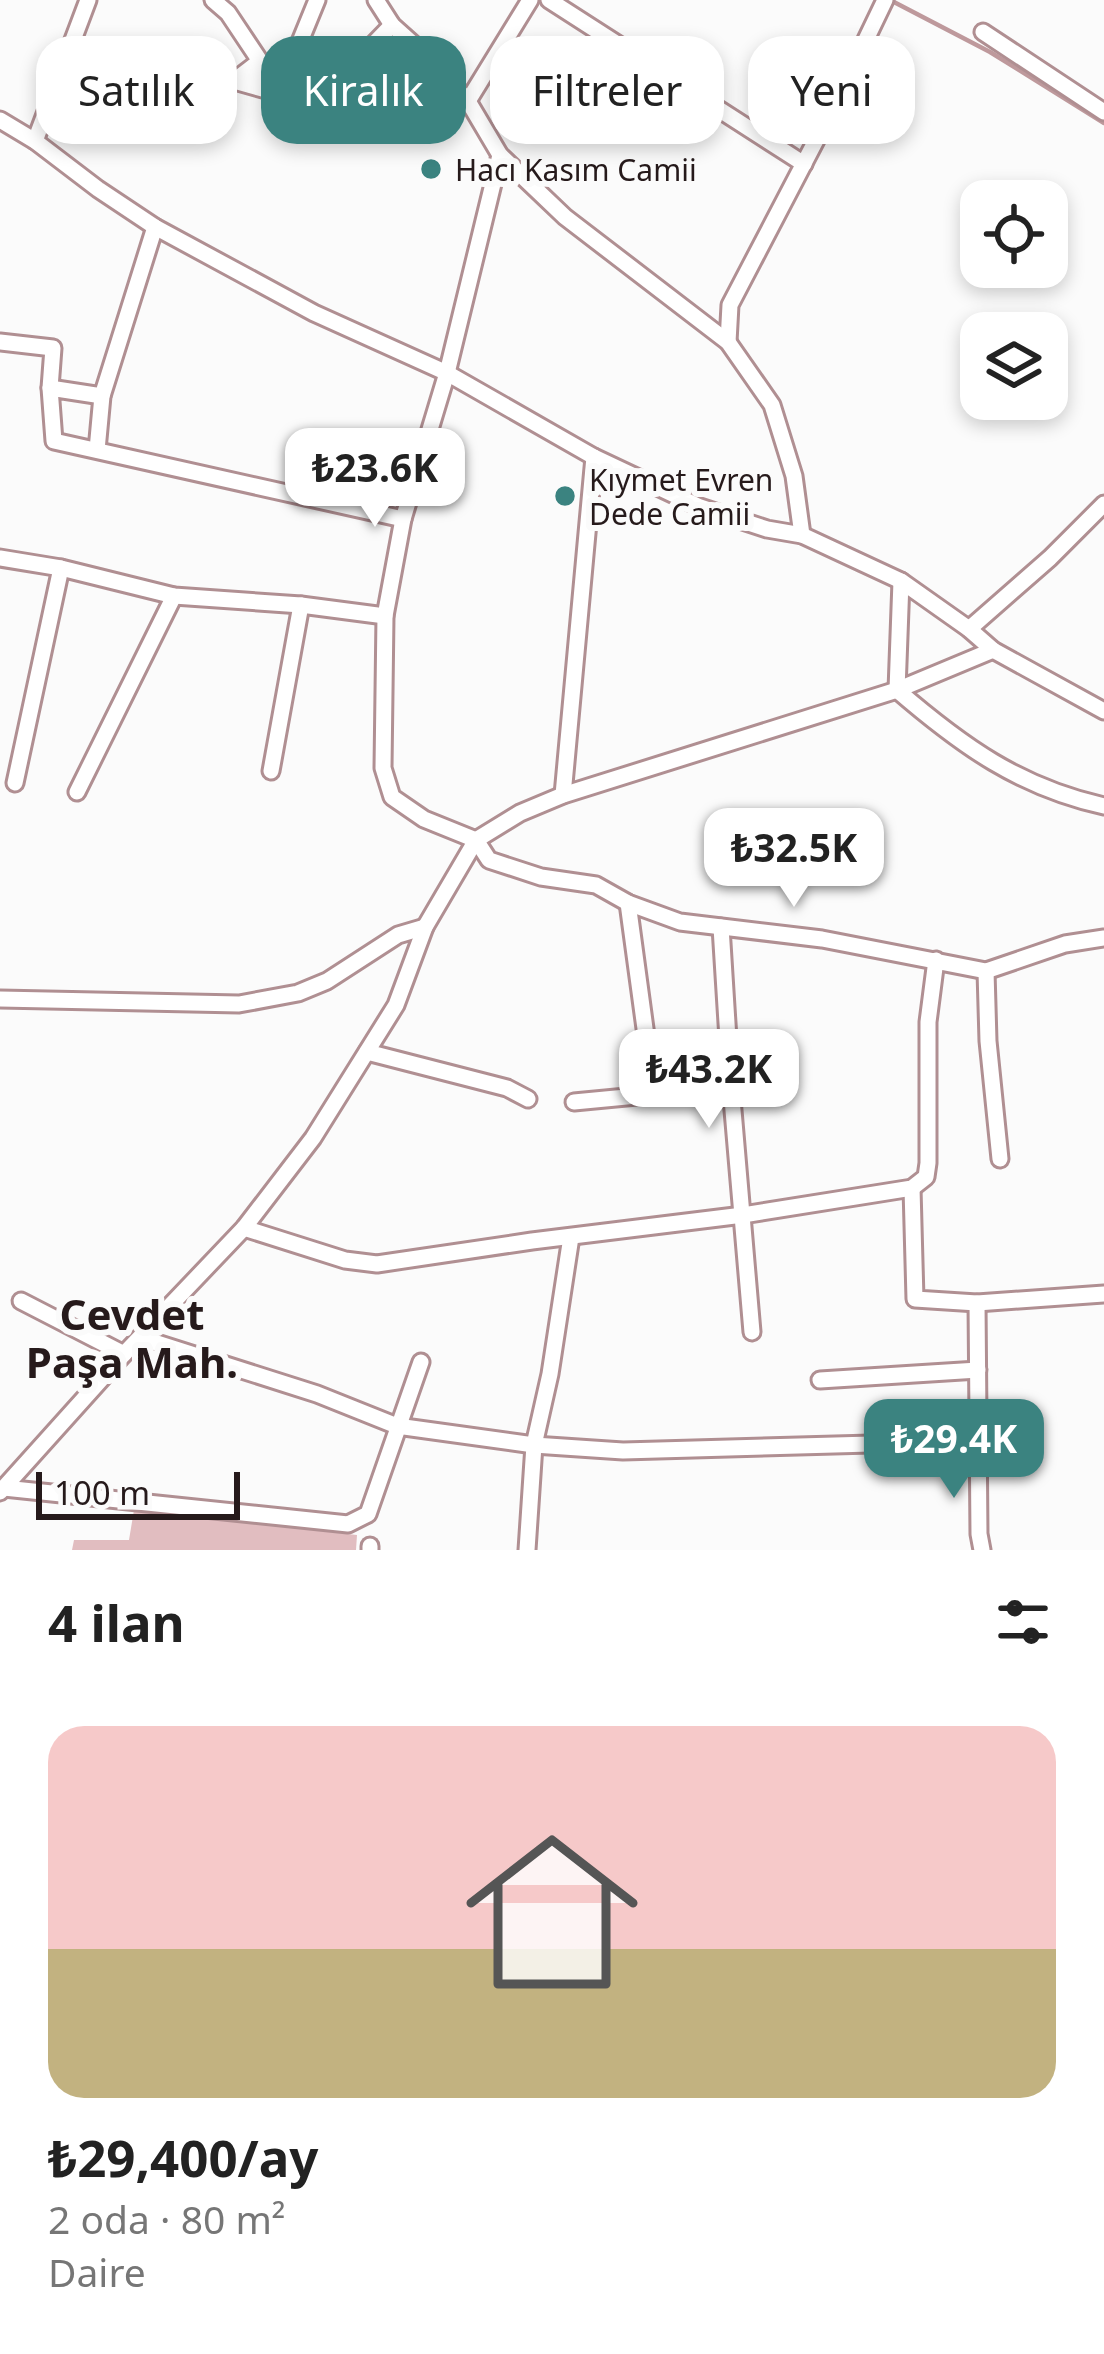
<!DOCTYPE html>
<html lang="tr">
<head>
<meta charset="utf-8">
<style>
	:root { --surface:#fff; --page:#f6f6f6; --text:#222; --muted:#767676; --accent:#3b8380 }
	body { margin:0; font-family:"Noto Sans",sans-serif; background:var(--page); color:var(--text); height:100vh; display:flex; flex-direction:column; font-size:45px; white-space:nowrap }
	* { box-sizing:border-box; margin:0 }
	p { font-size:39px; color:var(--muted) }
	.icon { flex:none; width:66px; height:66px; fill:none; stroke:currentColor; stroke-width:2; stroke-linecap:round; stroke-linejoin:round }
	.map { position:relative; height:1550px; overflow:hidden }
	.panel { display:flex; flex-direction:column; background:var(--surface); flex:1 }
	.panel>* { flex:none }
	.top-card { position:absolute; left:36px; top:36px; width:1032px; height:108px; display:flex; gap:24px }
	.buttons { position:absolute; left:960px; top:180px; display:grid; gap:24px }
	.buttons a { display:grid; place-items:center; width:108px; height:108px; border-radius:24px; background:var(--surface); box-shadow:0 6px 18px #0003; font-size:60px }
	.scale { position:absolute; left:36px; bottom:30px; width:204px; box-sizing:border-box; padding-left:12px; border:6px solid #261a1b; border-top:0; font-size:33px; line-height:42px; white-space:nowrap; color:#261a1b; -webkit-text-stroke:9px #fbfbfb; paint-order:stroke }
	.price { position:absolute; translate:-50% -102px; padding:0 27px; border-radius:24px; background:#fff; color:#222; font-size:39px; line-height:78px; filter:drop-shadow(0 3px 6px #0008) }
	.price::after { content:''; position:absolute; left:50%; top:72px; width:36px; height:27px; margin-left:-18px; background:inherit; clip-path:polygon(0 0,100% 0,50% 100%) }
	.price.active { background:var(--accent); color:#fff }
	ul { padding:0; list-style:none }
	li { display:grid; align-content:center; gap:24px; height:636px; padding:0 48px }
	li span { display:grid; place-items:center; height:372px; border-radius:36px; color:#555 }
	li>.icon { margin-inline-start:auto }
	span .icon { width:216px; height:216px; fill:#fffc; stroke-width:1 }
	li b { font-size:51px }
	h2 { display:flex; justify-content:space-between; align-items:center; height:144px; padding:0 48px; font-size:51px }
	.tag { padding:0 42px; border-radius:36px; background:var(--surface); box-shadow:0 6px 18px #0003; font-size:42px; line-height:108px }
	.tag.active { background:var(--accent); color:#fff }
	.map>svg:first-child { display:block }
	.green { fill:#e1bdc0 }
	.lines { fill:none; stroke-linecap:round; stroke-linejoin:round }
	.stream { stroke:#be999c; stroke-width:4.5 }
	.minor-casing { stroke:#b08f92; stroke-width:21 }
	.minor { stroke:#fff; stroke-width:15 }
	.poi-dot { fill:#3b8380; stroke:#fbfbfb; stroke-width:4.5 }
	.labels { text-anchor:middle; dominant-baseline:central; stroke-width:12; stroke-linejoin:round; paint-order:stroke }
	.poi-label { font-size:30px; fill:#261a1b; stroke:#fbfbfb; text-anchor:start }
	.district-label { font-size:42px; font-weight:bold; fill:#261a1b; stroke:#fbfbfb }
</style>
</head>
<body>
<div class="map">
<svg width="1104" height="1550" viewBox="0 0 1104 1550">
	<rect width="100%" height="100%" fill="#fbfbfb"/>
	<path class="green" d="M134,1510L357,1535L356,1550H72L74,1540H129Z"/>
	<g class="lines">
		<path class="stream" d="M892,1L990,52L1104,123"/>
		<defs>
			<g id="minor">
				<path d="M213,0L228,13L260,61L234,81L302,100L324,118L360,58L392,25"/>
				<path d="M376,0L392,25L430,59L468,101L500,155L565,217L728,342L772,405L794,476L802,535"/>
				<path d="M549,0L804,164"/>
				<path d="M983,32L1104,112"/>
				<path d="M243,79L288,71L317,0"/>
				<path d="M468,101L530,0"/>
				<path d="M0,120L35,141L98,189L155,227L314,313L447,373L594,457L700,507L767,529L802,535L901,581L969,629L993,650L1104,711"/>
				<path d="M35,141L88,0"/>
				<path d="M500,155L447,373L403,519L385,616L383,768L392,797L424,819L476,840L489,860L541,877L596,885L628,903L680,922L822,939L986,971L1065,944L1104,938"/>
				<path d="M0,342L53,348L50,388"/>
				<path d="M728,342L730,305L837,100L885,0"/>
				<path d="M102,396L50,388L54,441L403,519"/>
				<path d="M97,450L102,396L155,227"/>
				<path d="M0,558L61,568L174,596L301,605L385,616"/>
				<path d="M901,581L897,690C962,746 1019,787 1104,806"/>
				<path d="M969,629L1050,558L1104,504"/>
				<path d="M271,771L301,605"/>
				<path d="M15,783L61,568"/>
				<path d="M77,792L174,596"/>
				<path d="M563,795L594,457"/>
				<path d="M628,903L654,1095"/>
				<path d="M721,927L731,1087L752,1332"/>
				<path d="M986,971L988,1041L1000,1159"/>
				<path d="M0,999L239,1004L298,993L327,981L398,935L425,927"/>
				<path d="M367,1052L507,1088L528,1099"/>
				<path d="M574,1102L731,1087"/>
				<path d="M912,1188L915,1299L977,1303L1104,1294"/>
				<path d="M244,1228L345,1260L377,1264L532,1241L743,1215L912,1188L926,1177L928,1163V1022L936,960"/>
				<path d="M21,1301L124,1354"/>
				<path d="M977,1303L979,1534L982,1550"/>
				<path d="M141,1338L317,1394L397,1426L534,1445L623,1451L980,1441"/>
				<path d="M820,1380L978,1370"/>
				<path d="M4,1488L348,1524L368,1514L421,1362"/>
				<path d="M0,1492L124,1354L244,1228L313,1138L396,1005L425,927L476,840L520,813L563,795L897,690L993,650"/>
				<path d="M370,1546V1550"/>
				<path d="M527,1550L534,1445L550,1374L571,1237"/>
			</g>
		</defs>
		<use href="#minor" class="minor-casing"/>
		<use href="#minor" class="minor"/>
	</g>
	<g class="poi-dot">
		<circle cx="431" cy="169" r="12"/>
		<circle cx="565" cy="496" r="12"/>
	</g>
	<g class="labels">
		<g class="poi-label">
			<text x="455" y="169">Hacı Kasım Camii</text>
			<text x="589" y="479">Kıymet Evren<tspan x="589" dy="34">Dede Camii</tspan></text>
		</g>
		<g class="district-label">
			<text x="132" y="1313">Cevdet<tspan x="132" dy="48">Paşa Mah.</tspan></text>
		</g>
	</g>
</svg>
<div class="buttons">
<a><svg class="icon" aria-label="locate" viewBox="0 0 24 24"><circle cx="12" cy="12" r="6"/><path d="M12 2v4M12 18v4M2 12h4M18 12h4"/></svg></a>
<a><svg class="icon" aria-label="layers" viewBox="0 0 24 24"><path d="M12 4l9 5-9 5-9-5zM3 14l9 5 9-5"/></svg></a>
</div>
<div class="scale">100 m</div>
<b class="price" style="left:375px;top:530px">₺23.6K</b>
<b class="price" style="left:794px;top:910px">₺32.5K</b>
<b class="price" style="left:709px;top:1131px">₺43.2K</b>
<b class="price active" style="left:954px;top:1501px">₺29.4K</b>
<div class="top-card">
<a class="tag">Satılık</a>
<a class="tag active">Kiralık</a>
<a class="tag">Filtreler</a>
<a class="tag">Yeni</a>
</div>
</div>
<section class="panel">
<h2>4 ilan<svg class="icon" aria-label="filters" viewBox="0 0 24 24"><path d="M4 7h16M4 17h16"/><circle cx="9" cy="7" r="2"/><circle cx="15" cy="17" r="2"/></svg></h2>
<ul>
<li><span style="background:linear-gradient(#f6c9c9 60%,#c2b280 0)"><svg class="icon" aria-label="home" viewBox="0 0 24 24"><path d="M3 11l9-7 9 7M6 9v11h12V9"/></svg></span><div><b>₺29,400/ay</b><p>2 oda · 80 m²</p><p>Daire</p></div></li>
</ul>
</section>
</body>
</html>
